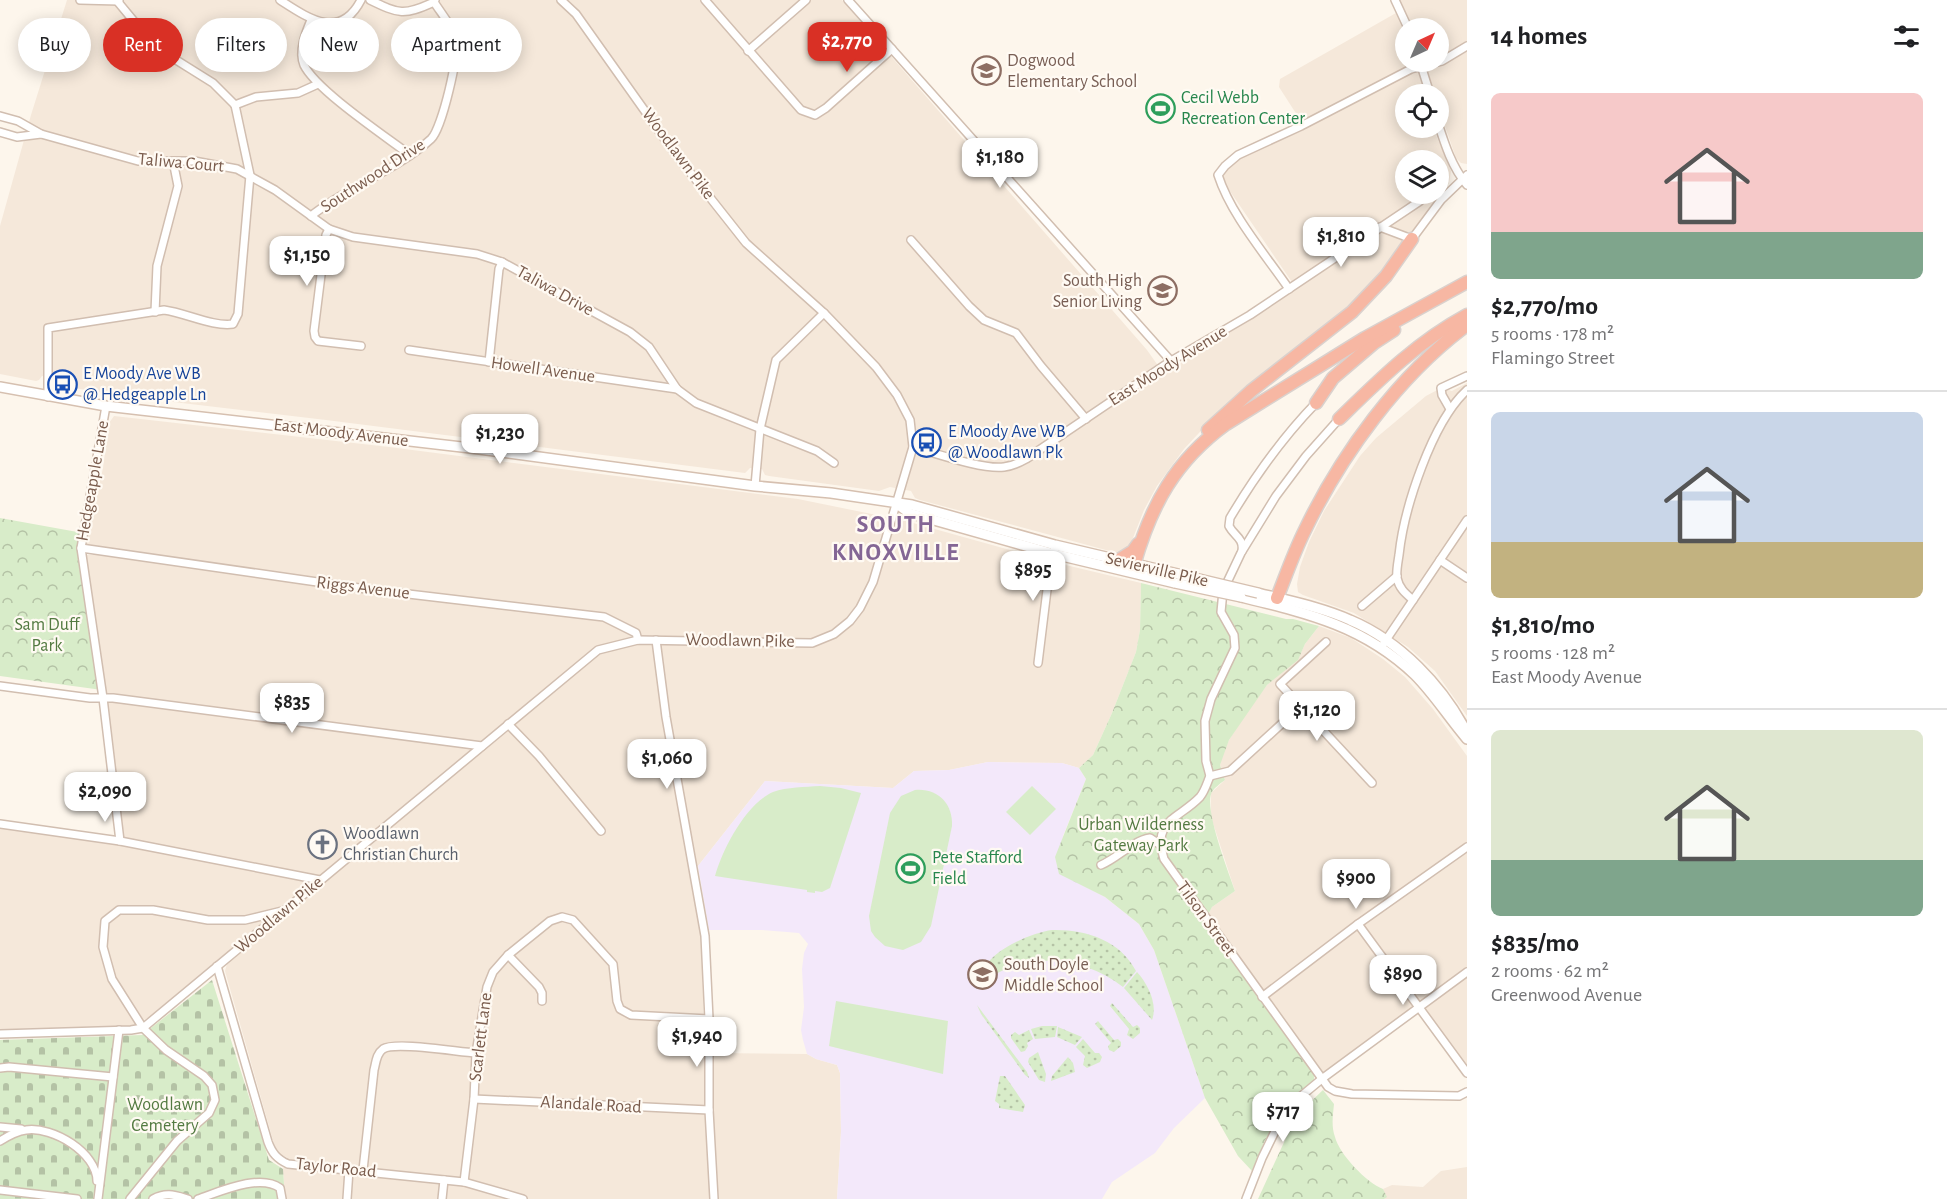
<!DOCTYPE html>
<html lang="en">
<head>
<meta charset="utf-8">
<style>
	:root { --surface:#fff; --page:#f2f2f2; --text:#202124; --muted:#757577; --line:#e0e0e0; --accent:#d93025 }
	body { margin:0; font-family:"Alegreya Sans",sans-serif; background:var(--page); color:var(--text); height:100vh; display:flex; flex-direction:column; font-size:22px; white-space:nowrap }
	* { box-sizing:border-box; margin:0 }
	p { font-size:20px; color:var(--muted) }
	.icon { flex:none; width:33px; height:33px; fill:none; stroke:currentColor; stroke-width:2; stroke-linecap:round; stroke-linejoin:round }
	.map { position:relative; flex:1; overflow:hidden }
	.side { display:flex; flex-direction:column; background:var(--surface); width:480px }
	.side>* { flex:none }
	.top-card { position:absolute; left:18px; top:18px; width:570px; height:54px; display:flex; gap:12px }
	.needle { width:39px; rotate:44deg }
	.controls { position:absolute; left:1395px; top:18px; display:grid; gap:12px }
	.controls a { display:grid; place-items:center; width:54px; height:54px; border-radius:50%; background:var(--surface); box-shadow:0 3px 15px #0003; font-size:30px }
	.price { position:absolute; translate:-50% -51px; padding:0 14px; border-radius:12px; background:#fff; color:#222; font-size:20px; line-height:39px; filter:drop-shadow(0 2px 3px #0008) }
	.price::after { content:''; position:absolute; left:50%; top:36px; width:18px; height:14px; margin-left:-9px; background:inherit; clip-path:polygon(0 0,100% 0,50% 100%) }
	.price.active { background:var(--accent); color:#fff }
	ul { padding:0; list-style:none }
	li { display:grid; align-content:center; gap:12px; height:318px; padding:0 24px }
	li+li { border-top:2px solid var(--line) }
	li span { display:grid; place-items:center; height:186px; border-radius:9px; color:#555 }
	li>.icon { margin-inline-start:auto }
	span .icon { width:108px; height:108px; fill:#fffc; stroke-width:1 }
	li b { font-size:26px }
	h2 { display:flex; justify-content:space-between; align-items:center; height:72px; padding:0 24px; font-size:26px }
	.chip { padding:0 21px; border-radius:27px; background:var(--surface); box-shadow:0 3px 15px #0003; font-size:21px; line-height:54px }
	.chip.active { background:var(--accent); color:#fff }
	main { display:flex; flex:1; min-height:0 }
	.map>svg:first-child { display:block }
	.residential { fill:#f5e8da; fill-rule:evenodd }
	.education { fill:#f3e8fa }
	.grass { fill:url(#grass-dots) }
	.cemetery { fill:url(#cemetery-stones) }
	.park { fill:url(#park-crowns) }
	.pitch { fill:#d8ecc9 }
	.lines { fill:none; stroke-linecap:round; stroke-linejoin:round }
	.street-casing { stroke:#d1beb0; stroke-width:10 }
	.secondary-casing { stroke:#d6c0b0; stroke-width:12 }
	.highway-casing { stroke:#dad1cd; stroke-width:15 }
	.street { stroke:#fff; stroke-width:7 }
	.secondary { stroke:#fff; stroke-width:9 }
	.highway { stroke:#f7b7a3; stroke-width:12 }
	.secondary-bridge-casing { stroke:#d6c0b0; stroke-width:12; stroke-linecap:butt }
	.secondary-bridge { stroke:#fff; stroke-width:9 }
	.labels { text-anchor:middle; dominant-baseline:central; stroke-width:4.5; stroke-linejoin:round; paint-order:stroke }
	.education-label { font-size:18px; fill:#785e54; stroke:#fffaf3; text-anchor:start }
	.leisure-label { font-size:18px; fill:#27864d; stroke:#fffaf3; text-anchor:start }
	.street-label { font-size:18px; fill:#7a5c4d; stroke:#fffaf3 }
	.transit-label { font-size:18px; fill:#164399; stroke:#fffaf3; text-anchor:start }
	.park-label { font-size:18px; fill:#537a41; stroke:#fffaf3 }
	.worship-label { font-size:18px; fill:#5b616d; stroke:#fffaf3; text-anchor:start }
	.district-label { font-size:24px; font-weight:bold; letter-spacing:1.5px; fill:#846695; stroke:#fffaf3 }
</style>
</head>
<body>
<main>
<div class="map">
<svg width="1467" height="1199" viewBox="0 0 1467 1199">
	<defs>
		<pattern id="grass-dots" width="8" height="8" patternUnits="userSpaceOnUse" patternTransform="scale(1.5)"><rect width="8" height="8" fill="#d8ecc9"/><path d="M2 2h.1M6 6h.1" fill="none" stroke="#b4c2a5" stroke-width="1.8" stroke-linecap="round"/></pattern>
		<pattern id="cemetery-stones" width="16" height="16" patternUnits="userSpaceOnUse" patternTransform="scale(1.5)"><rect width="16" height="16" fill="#d8ecc9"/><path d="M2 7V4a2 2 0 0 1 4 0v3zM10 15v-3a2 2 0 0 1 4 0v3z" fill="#b4c2a5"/></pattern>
		<pattern id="park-crowns" width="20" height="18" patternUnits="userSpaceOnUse" patternTransform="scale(1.5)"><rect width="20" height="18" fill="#d8ecc9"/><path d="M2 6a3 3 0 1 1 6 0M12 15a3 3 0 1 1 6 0" fill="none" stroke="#b4c2a5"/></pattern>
	</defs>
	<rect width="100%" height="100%" fill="#fdf6ec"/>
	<g class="residential">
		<path d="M67,0H842L1147,350L1164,374L1296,288L1223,181L1224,170L1244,156L1306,129L1279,87L1280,79L1403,9L1399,0H1467V164L1461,163L1456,158L1439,109L1438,94H1406V128H1433L1451,171L1449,183L1381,271L1352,303L1331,322L1212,419L1184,449L1157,486L1144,510L1131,543L1125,550L1117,553L920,500L915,498L911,491L890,487L879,491L769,476L765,475L762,469L750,468L745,473L326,420L114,395L64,386L60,385L54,378L42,376L39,380L36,381L0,374V226L31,115ZM1406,28H1438V62H1406ZM1406,160H1438V194H1406Z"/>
		<path d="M1467,383V716L1435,671L1408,647L1354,613L1303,595L1298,592L1297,584L1300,567L1309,542L1324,511L1360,456L1376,438L1426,396L1441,388L1452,391Z"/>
		<path d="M114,416L389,447L798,499L906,521L1053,562L1141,583L1140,630L1136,652L1112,713L1093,755L1079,768L1062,763L988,762L949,770L914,771L893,788L765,781L698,866L690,869L701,939L705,1053L807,1054L816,1059L837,1065L840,1073L841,1132L837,1199H285L283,1169L287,1157L282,1156L276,1151L225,971L227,964L222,956L149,1017L134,1026L0,1031V828L124,845L84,555H93L94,550L88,547L86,542L103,468L109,423Z"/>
		<path d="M1319,626L1351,638L1383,659L1405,677L1433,709L1467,756V1067L1419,1002L1328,1071L1323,1072L1258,987L1208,915L1212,907L1235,891L1211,817V793L1225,780L1220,765L1222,755L1229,740L1250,707L1267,685L1299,657L1305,644Z"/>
		<path d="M1467,1167V1199H1384L1386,1197L1383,1189L1392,1185L1423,1187L1441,1171Z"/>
	</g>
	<path class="education" d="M988,762L1062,763L1079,768L1086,779L1063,836L1059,873L1105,897L1139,924L1154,950L1205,1098L1174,1128L1155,1153L1112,1182L1102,1199H837L841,1132L840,1073L837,1065L816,1059L807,1054L803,1040L801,1030L804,1007L802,969L804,953L808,944L799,933L762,930H709L698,866L765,781L893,788L914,771L949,770Z"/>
	<g class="grass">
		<path d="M1052,930C1085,929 1120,940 1136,971L1123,987C1090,961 1045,953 1006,969C998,972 988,980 980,979C983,953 1030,933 1052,930Z"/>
		<path d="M1137,972C1148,984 1158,1005 1152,1020L1124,988Z"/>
		<path d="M1112,1003L1133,1027L1137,1025L1140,1028V1033L1133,1039L1127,1035L1129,1029L1110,1006Z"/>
		<path d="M977,1005L1027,1072L1029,1078L1025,1075L981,1014Z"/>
		<path d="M1098,1021L1114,1040L1118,1039L1121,1042V1046L1114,1052L1109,1050L1108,1046L1111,1043L1095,1024Z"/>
		<path d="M1042,1026H1057L1055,1037L1035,1039L1031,1029Z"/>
		<path d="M1058,1027L1082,1037L1075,1045L1057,1037Z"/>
		<path d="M1029,1030L1033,1039L1027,1043L1028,1046L1025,1051L1021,1052L1011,1038V1035L1015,1032L1019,1035Z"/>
		<path d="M1083,1039L1095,1053H1099L1102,1057L1100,1062L1087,1068L1083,1065L1085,1056L1076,1047Z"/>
		<path d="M1038,1052L1046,1074L1045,1082L1039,1080L1028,1062L1029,1058Z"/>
		<path d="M1068,1057L1073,1063L1075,1072L1051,1081L1052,1076Z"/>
		<path d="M1000,1076H1005L1025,1105L1023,1112L999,1108V1104L995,1101Z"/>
	</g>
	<path class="cemetery" d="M212,980L269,1160L283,1169L285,1199H0V1040L142,1035Z"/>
	<g class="park">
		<path d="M0,518L83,533L81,548L102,690L0,676Z"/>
		<path d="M1141,583L1286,619H1293L1319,626L1305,644L1298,660L1267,685L1229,740L1220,765L1225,780C1221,783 1214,788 1212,792C1203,807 1229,873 1235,891L1212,907L1208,915L1258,987L1320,1069L1314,1073V1081C1279,1109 1268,1131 1252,1171L1238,1156L1205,1098L1154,950L1139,924L1105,897L1059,874L1055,857L1086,779L1079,768L1093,755L1112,713L1136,652L1140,630Z"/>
		<path d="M1323,1090L1334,1104C1333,1115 1331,1126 1335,1137C1339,1154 1367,1183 1383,1189L1387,1197L1384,1199H1258L1286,1138L1302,1110Z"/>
	</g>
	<g class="pitch">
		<path d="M820,786L841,788L861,793L830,888L822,892L815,891V893L807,892V890L715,876C723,848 746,804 773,792C787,787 805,787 820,786Z"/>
		<path d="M1032,786L1056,809L1030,835L1006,812Z"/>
		<path d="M915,790C938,788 953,804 952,826L931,926L921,942L903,950L885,946L875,937L871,931L869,916L890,813L901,796Z"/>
		<path d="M836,1001L948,1021L943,1074L829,1046Z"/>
	</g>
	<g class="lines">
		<defs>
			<g id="street">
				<path d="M80,0L119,1"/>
				<path d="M280,0C308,18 340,41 361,0"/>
				<path d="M370,0C399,14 404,16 434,2"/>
				<path d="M705,0L801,110L815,115L826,108L892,49"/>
				<path d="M848,0L1171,361"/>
				<path d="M1395,0L1408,28"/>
				<path d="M118,2L142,31L173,58L213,83L235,105"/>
				<path d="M311,20C306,32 298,51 304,65C316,90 385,136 410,155"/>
				<path d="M748,51L806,0"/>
				<path d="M1420,62L1430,94"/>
				<path d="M235,105L256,97L298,93L318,84"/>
				<path d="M0,116L18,121L41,134L17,137L0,132"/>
				<path d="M1438,123C1445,145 1452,167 1467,185"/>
				<path d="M41,134L138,161H194L237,169L275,190L329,229L353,237L477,254L502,262L630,332L649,347L677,389L696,403L817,451L834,463"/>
				<path d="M311,216C348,186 396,171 431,139C442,129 460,52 456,38C452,26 441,13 434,2L435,0"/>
				<path d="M1380,227L1412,239L1441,200L1467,175"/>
				<path d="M329,229L326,235L314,331L315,337L318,341L361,346"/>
				<path d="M911,240L969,306L984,320L1016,333L1041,366L1086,419"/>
				<path d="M1289,289C1265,254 1231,215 1218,175L1225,166L1238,155L1301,126L1411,69L1442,61L1467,46"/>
				<path d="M155,312L157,266L178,186L173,161"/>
				<path d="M409,350L677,389"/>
				<path d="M489,362L499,269L502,262"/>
				<path d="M48,397V328L164,310C186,313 213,327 233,324L238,314L250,175L235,105"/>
				<path d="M106,406L81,548L103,698L120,841"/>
				<path d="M1450,409L1442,395L1441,388L1467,376"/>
				<path d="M1339,419L1306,456L1276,496L1241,553L1223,591L1221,612L1234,635L1235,648L1211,699L1205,721L1206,761L1210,776C1207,783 1205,791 1200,797C1178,820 1152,819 1164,859L1328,1087L1335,1091L1352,1094L1459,1096L1467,1092"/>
				<path d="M913,447C935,453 983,470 1004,467C1012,466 1019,463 1026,459L1171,361L1250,315L1420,201"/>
				<path d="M755,486L760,429L776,360L824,313"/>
				<path d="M81,548L366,589L604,617L636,633L638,640"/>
				<path d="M1242,551C1244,538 1234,536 1229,526L1230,518C1255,476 1282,438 1316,403"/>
				<path d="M1440,560L1467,578"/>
				<path d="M1413,600C1405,593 1399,588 1397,578C1396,571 1398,562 1399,555C1404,508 1432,422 1467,390"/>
				<path d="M1362,606L1397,576"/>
				<path d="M656,640L666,717L705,936L709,1019V1110L714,1199"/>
				<path d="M1326,642L1280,684L1372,783"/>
				<path d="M1384,643L1467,520"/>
				<path d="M1038,663L1047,590L1054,550"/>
				<path d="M0,686L90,698H113L482,746"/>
				<path d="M508,724L539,756L601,831"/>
				<path d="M1210,776L1230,771L1301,706"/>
				<path d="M0,824L120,841L320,880"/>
				<path d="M1101,865C1118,858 1132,841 1150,838L1159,844"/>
				<path d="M1358,924L1467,1073"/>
				<path d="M508,955L539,987L542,993V1001"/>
				<path d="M217,966L268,1142C272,1153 277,1159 288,1164L464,1182L523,1199"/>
				<path d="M1262,997L1358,924L1467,847"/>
				<path d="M0,1034L131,1030L143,1028L598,650L638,640L812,643L834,634L850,621L860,608L873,582L913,447L910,420L897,395L876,367L824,313L746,243L674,152L576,14L561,0"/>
				<path d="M0,1068L9,1067L113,1077"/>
				<path d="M474,1099L709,1110"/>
				<path d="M0,1127L21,1129"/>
				<path d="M0,1141C8,1136 17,1131 26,1130C53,1126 97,1153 97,1181"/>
				<path d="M363,1170L374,1070C376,1063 376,1054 383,1049C395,1041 458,1052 476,1053"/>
				<path d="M464,1182L474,1099L476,1053L487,987L493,972L508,955L550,921L562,917L573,920L613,964L617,1001L620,1009L631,1015L709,1019"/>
				<path d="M0,1190L77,1199"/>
				<path d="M98,1199L119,1030"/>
				<path d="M130,1199L177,1141L209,1113L215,1100L212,1085L204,1076L166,1050L143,1028L112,979L103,947L105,921L119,910H153L208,920H245L282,911"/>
				<path d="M153,1199C166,1192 174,1195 188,1199"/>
				<path d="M198,1199C219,1192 260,1173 280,1188L282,1199"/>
				<path d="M347,1199L349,1170"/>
				<path d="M442,1199L444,1180"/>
				<path d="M1246,1199L1262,1158L1282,1117L1294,1102L1323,1078L1467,972"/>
			</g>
			<g id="secondary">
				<path d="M0,387L106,406L479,449L755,486L831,493L912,505L1055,545L1178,574"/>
				<path d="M897,504L909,513L1054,554L1175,583"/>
				<path d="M1258,593C1289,601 1321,607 1350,620C1400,641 1443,686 1467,733"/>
				<path d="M1241,597C1307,613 1364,626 1415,675C1434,694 1449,718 1467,739"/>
			</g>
			<g id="highway">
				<path d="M1316,403L1333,378L1374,343L1394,330"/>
				<path d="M1339,419C1379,380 1417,342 1467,315"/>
				<path d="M1208,430L1251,391L1352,312L1386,276L1412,239"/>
				<path d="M1117,561L1133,551L1138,544"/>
				<path d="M1134,565C1151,505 1175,461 1226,424L1365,338L1467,282"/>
				<path d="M1277,598C1286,575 1294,552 1305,530C1341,455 1399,375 1467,325"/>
			</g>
		</defs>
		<use href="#street" class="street-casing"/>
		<use href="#secondary" class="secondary-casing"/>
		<use href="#highway" class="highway-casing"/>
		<use href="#street" class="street"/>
		<use href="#secondary" class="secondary"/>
		<use href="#highway" class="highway"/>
		<defs>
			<g id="secondary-bridge">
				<path d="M1178,574L1258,593"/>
				<path d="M1175,583L1241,597"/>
			</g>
		</defs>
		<use href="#secondary-bridge" class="secondary-bridge-casing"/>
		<use href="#secondary-bridge" class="secondary-bridge"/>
	</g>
	<defs>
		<symbol id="school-ring" viewBox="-11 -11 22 22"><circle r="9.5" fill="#fffaf3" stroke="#8d6e63" stroke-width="1.5"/><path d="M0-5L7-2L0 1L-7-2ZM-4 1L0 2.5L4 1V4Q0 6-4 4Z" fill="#8d6e63"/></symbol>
		<symbol id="stadium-ring" viewBox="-11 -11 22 22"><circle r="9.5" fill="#fffaf3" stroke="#2e9e5b" stroke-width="1.5"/><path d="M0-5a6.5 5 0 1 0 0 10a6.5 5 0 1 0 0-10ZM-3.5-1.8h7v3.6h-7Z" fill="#2e9e5b"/></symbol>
		<symbol id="bus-ring" viewBox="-11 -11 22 22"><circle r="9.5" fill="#fffaf3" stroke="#1a4fb4" stroke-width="1.5"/><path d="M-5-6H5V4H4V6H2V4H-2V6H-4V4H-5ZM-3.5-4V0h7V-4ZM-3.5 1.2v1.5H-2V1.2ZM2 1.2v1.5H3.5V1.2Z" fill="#1a4fb4"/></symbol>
		<symbol id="church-ring" viewBox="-11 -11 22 22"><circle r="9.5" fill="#fffaf3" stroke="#6b7280" stroke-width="1.5"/><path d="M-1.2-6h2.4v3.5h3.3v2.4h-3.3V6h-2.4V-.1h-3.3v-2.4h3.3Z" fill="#6b7280"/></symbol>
	</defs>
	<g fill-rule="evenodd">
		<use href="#school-ring" x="970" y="54" width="33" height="33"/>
		<use href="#stadium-ring" x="1144" y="92" width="33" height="33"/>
		<use href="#school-ring" x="1146" y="274" width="33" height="33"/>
		<use href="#bus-ring" x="46" y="368" width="33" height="33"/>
		<use href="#bus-ring" x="910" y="426" width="33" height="33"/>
		<use href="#church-ring" x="306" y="828" width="33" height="33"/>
		<use href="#stadium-ring" x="894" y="852" width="33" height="33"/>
		<use href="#school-ring" x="966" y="958" width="33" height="33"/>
	</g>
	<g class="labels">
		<g class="education-label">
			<text x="1007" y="61">Dogwood<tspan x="1007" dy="21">Elementary School</tspan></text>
			<text x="1142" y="281" text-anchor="end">South High<tspan x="1142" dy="21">Senior Living</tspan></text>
			<text x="1004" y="965">South Doyle<tspan x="1004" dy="21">Middle School</tspan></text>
		</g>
		<g class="leisure-label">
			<text x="1181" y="98">Cecil Webb<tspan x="1181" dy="21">Recreation Center</tspan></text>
			<text x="932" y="858">Pete Stafford<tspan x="932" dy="21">Field</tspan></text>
		</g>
		<g class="street-label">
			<text transform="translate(678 154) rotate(53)">Woodlawn Pike</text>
			<text transform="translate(181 163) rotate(5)">Taliwa Court</text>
			<text transform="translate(373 176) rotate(-33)">Southwood Drive</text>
			<text transform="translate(555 291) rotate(29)">Taliwa Drive</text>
			<text transform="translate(1168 366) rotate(-32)">East Moody Avenue</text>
			<text transform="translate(543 370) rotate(8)">Howell Avenue</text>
			<text transform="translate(341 433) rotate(7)">East Moody Avenue</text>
			<text transform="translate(93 481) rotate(-80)">Hedgeapple Lane</text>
			<text transform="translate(1157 570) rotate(13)">Sevierville Pike</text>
			<text transform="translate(363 588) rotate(7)">Riggs Avenue</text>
			<text transform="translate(740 641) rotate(1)">Woodlawn Pike</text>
			<text transform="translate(279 915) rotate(-40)">Woodlawn Pike</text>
			<text transform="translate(1206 919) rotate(54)">Tilson Street</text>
			<text transform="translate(481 1037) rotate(-83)">Scarlett Lane</text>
			<text transform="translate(591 1105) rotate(3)">Alandale Road</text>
			<text transform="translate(336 1168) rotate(6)">Taylor Road</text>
		</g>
		<g class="transit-label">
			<text x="83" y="374">E Moody Ave WB<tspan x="83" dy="21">@ Hedgeapple Ln</tspan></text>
			<text x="948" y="432">E Moody Ave WB<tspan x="948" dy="21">@ Woodlawn Pk</tspan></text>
		</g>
		<g class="park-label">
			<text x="47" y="625">Sam Duff<tspan x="47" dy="21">Park</tspan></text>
			<text x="1141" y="825">Urban Wilderness<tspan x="1141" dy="21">Gateway Park</tspan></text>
			<text x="165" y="1105">Woodlawn<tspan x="165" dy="21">Cemetery</tspan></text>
		</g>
		<g class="worship-label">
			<text x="343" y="834">Woodlawn<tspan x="343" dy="21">Christian Church</tspan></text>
		</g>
		<g class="district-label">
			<text x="896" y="525">SOUTH<tspan x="896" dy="28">KNOXVILLE</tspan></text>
		</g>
	</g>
</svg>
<div class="controls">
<a><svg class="needle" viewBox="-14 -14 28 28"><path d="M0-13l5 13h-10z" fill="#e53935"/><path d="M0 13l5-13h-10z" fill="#757577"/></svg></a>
<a><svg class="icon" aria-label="locate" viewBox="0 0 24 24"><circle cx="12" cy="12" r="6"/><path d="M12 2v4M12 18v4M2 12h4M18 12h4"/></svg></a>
<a><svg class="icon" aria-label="layers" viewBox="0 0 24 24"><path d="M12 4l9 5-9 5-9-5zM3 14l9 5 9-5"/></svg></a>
</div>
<b class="price active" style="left:847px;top:73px">$2,770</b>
<b class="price" style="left:1000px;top:189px">$1,180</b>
<b class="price" style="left:1341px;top:268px">$1,810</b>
<b class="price" style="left:307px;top:287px">$1,150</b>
<b class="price" style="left:500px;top:465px">$1,230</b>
<b class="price" style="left:1033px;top:602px">$895</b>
<b class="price" style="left:292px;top:734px">$835</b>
<b class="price" style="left:1317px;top:742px">$1,120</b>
<b class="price" style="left:667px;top:790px">$1,060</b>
<b class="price" style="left:105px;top:823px">$2,090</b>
<b class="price" style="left:1356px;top:910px">$900</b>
<b class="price" style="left:1403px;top:1006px">$890</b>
<b class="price" style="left:697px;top:1068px">$1,940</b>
<b class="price" style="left:1283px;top:1143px">$717</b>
<div class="top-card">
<a class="chip">Buy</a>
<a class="chip active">Rent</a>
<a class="chip">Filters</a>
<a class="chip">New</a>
<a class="chip">Apartment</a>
</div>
</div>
<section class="side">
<h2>14 homes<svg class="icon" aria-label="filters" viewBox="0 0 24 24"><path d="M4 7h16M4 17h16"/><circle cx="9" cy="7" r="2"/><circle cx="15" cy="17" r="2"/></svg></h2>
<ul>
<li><span style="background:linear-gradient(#f6c9c9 75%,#7fa58c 0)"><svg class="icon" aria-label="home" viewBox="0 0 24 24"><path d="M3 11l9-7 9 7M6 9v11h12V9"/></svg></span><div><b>$2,770/mo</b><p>5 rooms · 178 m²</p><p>Flamingo Street</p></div></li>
<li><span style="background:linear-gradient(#c9d6e8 70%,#c2b280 0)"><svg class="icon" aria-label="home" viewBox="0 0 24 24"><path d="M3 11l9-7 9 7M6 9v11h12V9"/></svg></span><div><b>$1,810/mo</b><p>5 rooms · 128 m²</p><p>East Moody Avenue</p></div></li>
<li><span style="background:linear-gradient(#dfe7d0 70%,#7fa58c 0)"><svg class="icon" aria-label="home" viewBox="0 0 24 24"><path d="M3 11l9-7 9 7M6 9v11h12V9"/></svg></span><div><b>$835/mo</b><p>2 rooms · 62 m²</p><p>Greenwood Avenue</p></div></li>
</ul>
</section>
</main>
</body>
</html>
